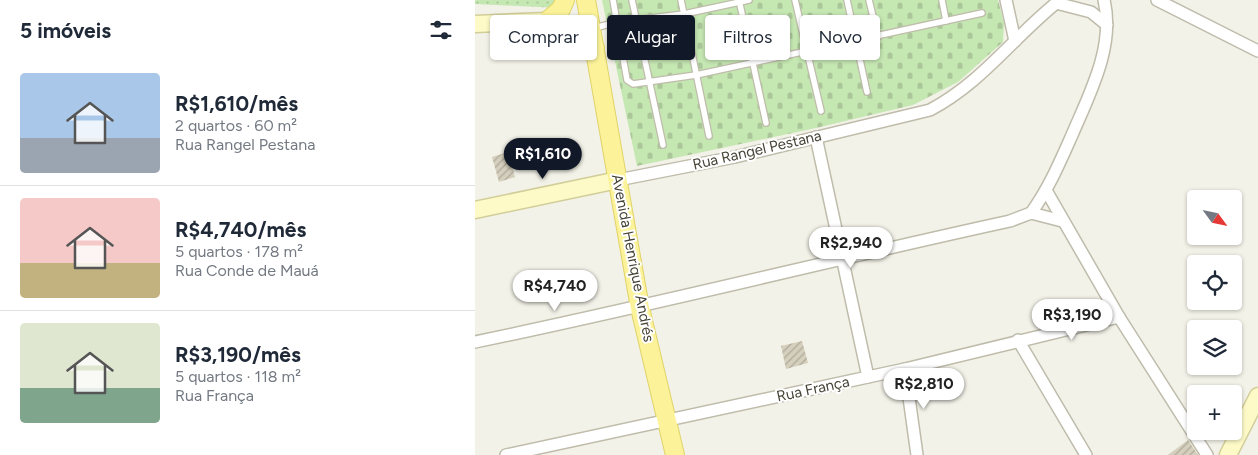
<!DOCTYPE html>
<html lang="pt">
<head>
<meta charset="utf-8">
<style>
	:root { --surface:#fff; --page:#f6f6f7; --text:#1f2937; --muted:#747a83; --line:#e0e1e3; --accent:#111827 }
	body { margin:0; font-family:Figtree,sans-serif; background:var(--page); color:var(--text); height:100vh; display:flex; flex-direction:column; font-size:19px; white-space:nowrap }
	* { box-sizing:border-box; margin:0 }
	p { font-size:16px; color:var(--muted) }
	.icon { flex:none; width:28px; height:28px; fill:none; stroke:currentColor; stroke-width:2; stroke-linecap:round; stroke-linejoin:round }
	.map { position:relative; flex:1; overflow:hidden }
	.drawer { display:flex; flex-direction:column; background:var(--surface); width:475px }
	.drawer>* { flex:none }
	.hud { position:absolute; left:15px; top:15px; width:475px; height:45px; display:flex; gap:10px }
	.needle { width:32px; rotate:123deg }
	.controls { position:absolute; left:712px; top:190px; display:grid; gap:10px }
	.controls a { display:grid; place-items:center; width:55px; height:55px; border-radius:5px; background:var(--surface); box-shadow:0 1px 4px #0004; font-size:25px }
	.price { position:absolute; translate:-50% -42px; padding:0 11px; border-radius:18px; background:#fff; color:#222; font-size:16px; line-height:32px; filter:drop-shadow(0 1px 2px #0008) }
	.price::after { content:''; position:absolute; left:50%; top:30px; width:15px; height:11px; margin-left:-8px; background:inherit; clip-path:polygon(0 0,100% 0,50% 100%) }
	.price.active { background:var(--accent); color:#fff }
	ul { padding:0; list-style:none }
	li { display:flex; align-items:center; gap:15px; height:125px; padding:0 20px }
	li+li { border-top:1px solid var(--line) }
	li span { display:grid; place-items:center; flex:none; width:140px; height:100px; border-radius:5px; color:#555 }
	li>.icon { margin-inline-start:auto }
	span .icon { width:60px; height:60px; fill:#fffc; stroke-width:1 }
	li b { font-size:21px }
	h2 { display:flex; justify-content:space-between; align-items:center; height:60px; padding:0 20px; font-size:21px }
	.pill { padding:0 18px; border-radius:5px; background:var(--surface); box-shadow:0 1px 4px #0004; font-size:18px; line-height:45px }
	.pill.active { background:var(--accent); color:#fff }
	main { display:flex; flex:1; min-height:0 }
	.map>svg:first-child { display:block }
	.cemetery { fill:url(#cemetery-stones) }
	.park { fill:url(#park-dots) }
	.building { fill:url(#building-hatch) }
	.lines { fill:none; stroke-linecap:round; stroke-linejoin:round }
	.lane-casing { stroke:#bfbcab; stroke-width:8 }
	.street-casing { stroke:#bfbcab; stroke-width:14 }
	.secondary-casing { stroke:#d2ce99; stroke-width:19 }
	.primary-casing { stroke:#e0d369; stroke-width:20 }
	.lane { stroke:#fff; stroke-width:5.5 }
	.street { stroke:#fff; stroke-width:11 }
	.secondary { stroke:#fdfac8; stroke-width:16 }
	.primary { stroke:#fbf299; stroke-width:18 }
	.labels { text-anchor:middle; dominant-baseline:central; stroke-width:4; stroke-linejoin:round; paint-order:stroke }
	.street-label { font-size:15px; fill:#474337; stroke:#fff }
</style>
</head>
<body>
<main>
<section class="drawer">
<h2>5 imóveis<svg class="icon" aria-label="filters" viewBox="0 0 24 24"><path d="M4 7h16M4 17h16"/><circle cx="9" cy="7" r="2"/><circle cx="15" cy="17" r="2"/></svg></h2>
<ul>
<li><span style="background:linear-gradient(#a9c7e8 65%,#9aa5b1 0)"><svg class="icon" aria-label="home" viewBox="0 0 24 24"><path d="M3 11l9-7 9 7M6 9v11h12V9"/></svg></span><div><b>R$1,610/mês</b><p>2 quartos · 60 m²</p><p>Rua Rangel Pestana</p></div></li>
<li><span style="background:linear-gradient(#f6c9c9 65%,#c2b280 0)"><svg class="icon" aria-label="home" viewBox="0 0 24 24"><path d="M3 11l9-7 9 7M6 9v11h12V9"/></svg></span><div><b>R$4,740/mês</b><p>5 quartos · 178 m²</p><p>Rua Conde de Mauá</p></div></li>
<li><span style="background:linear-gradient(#dfe7d0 65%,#7fa58c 0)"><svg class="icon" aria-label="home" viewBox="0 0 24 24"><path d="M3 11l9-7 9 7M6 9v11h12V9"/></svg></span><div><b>R$3,190/mês</b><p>5 quartos · 118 m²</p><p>Rua França</p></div></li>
</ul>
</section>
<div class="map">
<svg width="783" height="455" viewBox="0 0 783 455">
	<defs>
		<pattern id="cemetery-stones" width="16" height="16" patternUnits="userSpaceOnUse" patternTransform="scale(1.25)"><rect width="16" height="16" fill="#c5e7b2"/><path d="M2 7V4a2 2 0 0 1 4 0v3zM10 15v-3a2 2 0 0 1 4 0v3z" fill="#abc79a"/></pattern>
		<pattern id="park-dots" width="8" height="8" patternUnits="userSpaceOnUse" patternTransform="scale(1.25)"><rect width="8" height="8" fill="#c5e7b2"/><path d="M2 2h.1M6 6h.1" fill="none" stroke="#abc79a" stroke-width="1.8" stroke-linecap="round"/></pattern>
		<pattern id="building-hatch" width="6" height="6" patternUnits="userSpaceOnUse" patternTransform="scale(1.25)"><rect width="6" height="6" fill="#d5d0bd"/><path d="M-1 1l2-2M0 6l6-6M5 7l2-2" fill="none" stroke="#afaa9a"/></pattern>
	</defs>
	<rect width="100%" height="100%" fill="#f3f2e8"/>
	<path class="cemetery" d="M127,0H523L529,23L528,42L483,82L438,105L341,128L162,166Z"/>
	<path class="park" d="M0,0H83L84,8L0,4Z"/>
	<g class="building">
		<path d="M33,152L40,177L24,182L17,157Z"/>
		<path d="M327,341L333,363L311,369L306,346Z"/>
		<path d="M713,440L723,455H693Z"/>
	</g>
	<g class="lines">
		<defs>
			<g id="lane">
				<path d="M138,0L152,80L158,84L221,75L507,13"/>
				<path d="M157,0L188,145"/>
				<path d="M206,0L234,136"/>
				<path d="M264,0L291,123"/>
				<path d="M320,0L346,111"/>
				<path d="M372,0L392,92"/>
				<path d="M394,0L403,37"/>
				<path d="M467,0L471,21"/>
				<path d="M119,28L143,22L209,14L274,0"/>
			</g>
			<g id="street">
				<path d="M531,0L540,41"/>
				<path d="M682,0L783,51"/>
				<path d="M581,3L616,12L632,25"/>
				<path d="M341,137L393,377"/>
				<path d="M143,180L260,157L455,110C508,82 539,36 585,0"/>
				<path d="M572,192L644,317L732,455"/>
				<path d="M556,213C574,188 585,162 597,135C615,93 640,46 629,0"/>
				<path d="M543,340L611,455"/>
				<path d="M0,342C179,305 356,260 535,221L556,213L587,221"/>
				<path d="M430,369L442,455"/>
				<path d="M31,455L430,369L644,317"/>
			</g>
			<g id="secondary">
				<path d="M0,24L72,21"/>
				<path d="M0,210L143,180"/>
				<path d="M753,455L783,396"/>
			</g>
			<g id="primary">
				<path d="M90,0L86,9L72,21L105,35L120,48"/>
				<path d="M111,0L165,308L200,455"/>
			</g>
		</defs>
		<use href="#lane" class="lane-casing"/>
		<use href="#street" class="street-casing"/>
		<use href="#secondary" class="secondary-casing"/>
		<use href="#primary" class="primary-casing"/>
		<use href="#lane" class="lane"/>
		<use href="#street" class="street"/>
		<use href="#secondary" class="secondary"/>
		<use href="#primary" class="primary"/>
	</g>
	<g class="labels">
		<g class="street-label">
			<text transform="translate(282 150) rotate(-13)">Rua Rangel Pestana</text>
			<text transform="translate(158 258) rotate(79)">Avenida Henrique Andrés</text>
			<text transform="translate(338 389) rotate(-12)">Rua França</text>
		</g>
	</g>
</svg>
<div class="controls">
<a><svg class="needle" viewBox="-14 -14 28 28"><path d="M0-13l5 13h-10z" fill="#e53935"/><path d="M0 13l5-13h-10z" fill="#747a83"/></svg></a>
<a><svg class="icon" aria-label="locate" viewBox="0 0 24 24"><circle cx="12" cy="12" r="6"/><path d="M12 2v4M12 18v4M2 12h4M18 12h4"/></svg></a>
<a><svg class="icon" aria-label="layers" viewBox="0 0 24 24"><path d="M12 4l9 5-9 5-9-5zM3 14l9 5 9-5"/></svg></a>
<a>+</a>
</div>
<b class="price active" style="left:68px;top:180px">R$1,610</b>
<b class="price" style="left:376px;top:269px">R$2,940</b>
<b class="price" style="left:80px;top:312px">R$4,740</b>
<b class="price" style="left:597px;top:341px">R$3,190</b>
<b class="price" style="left:449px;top:410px">R$2,810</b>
<div class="hud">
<a class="pill">Comprar</a>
<a class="pill active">Alugar</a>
<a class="pill">Filtros</a>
<a class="pill">Novo</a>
</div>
</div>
</main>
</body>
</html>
